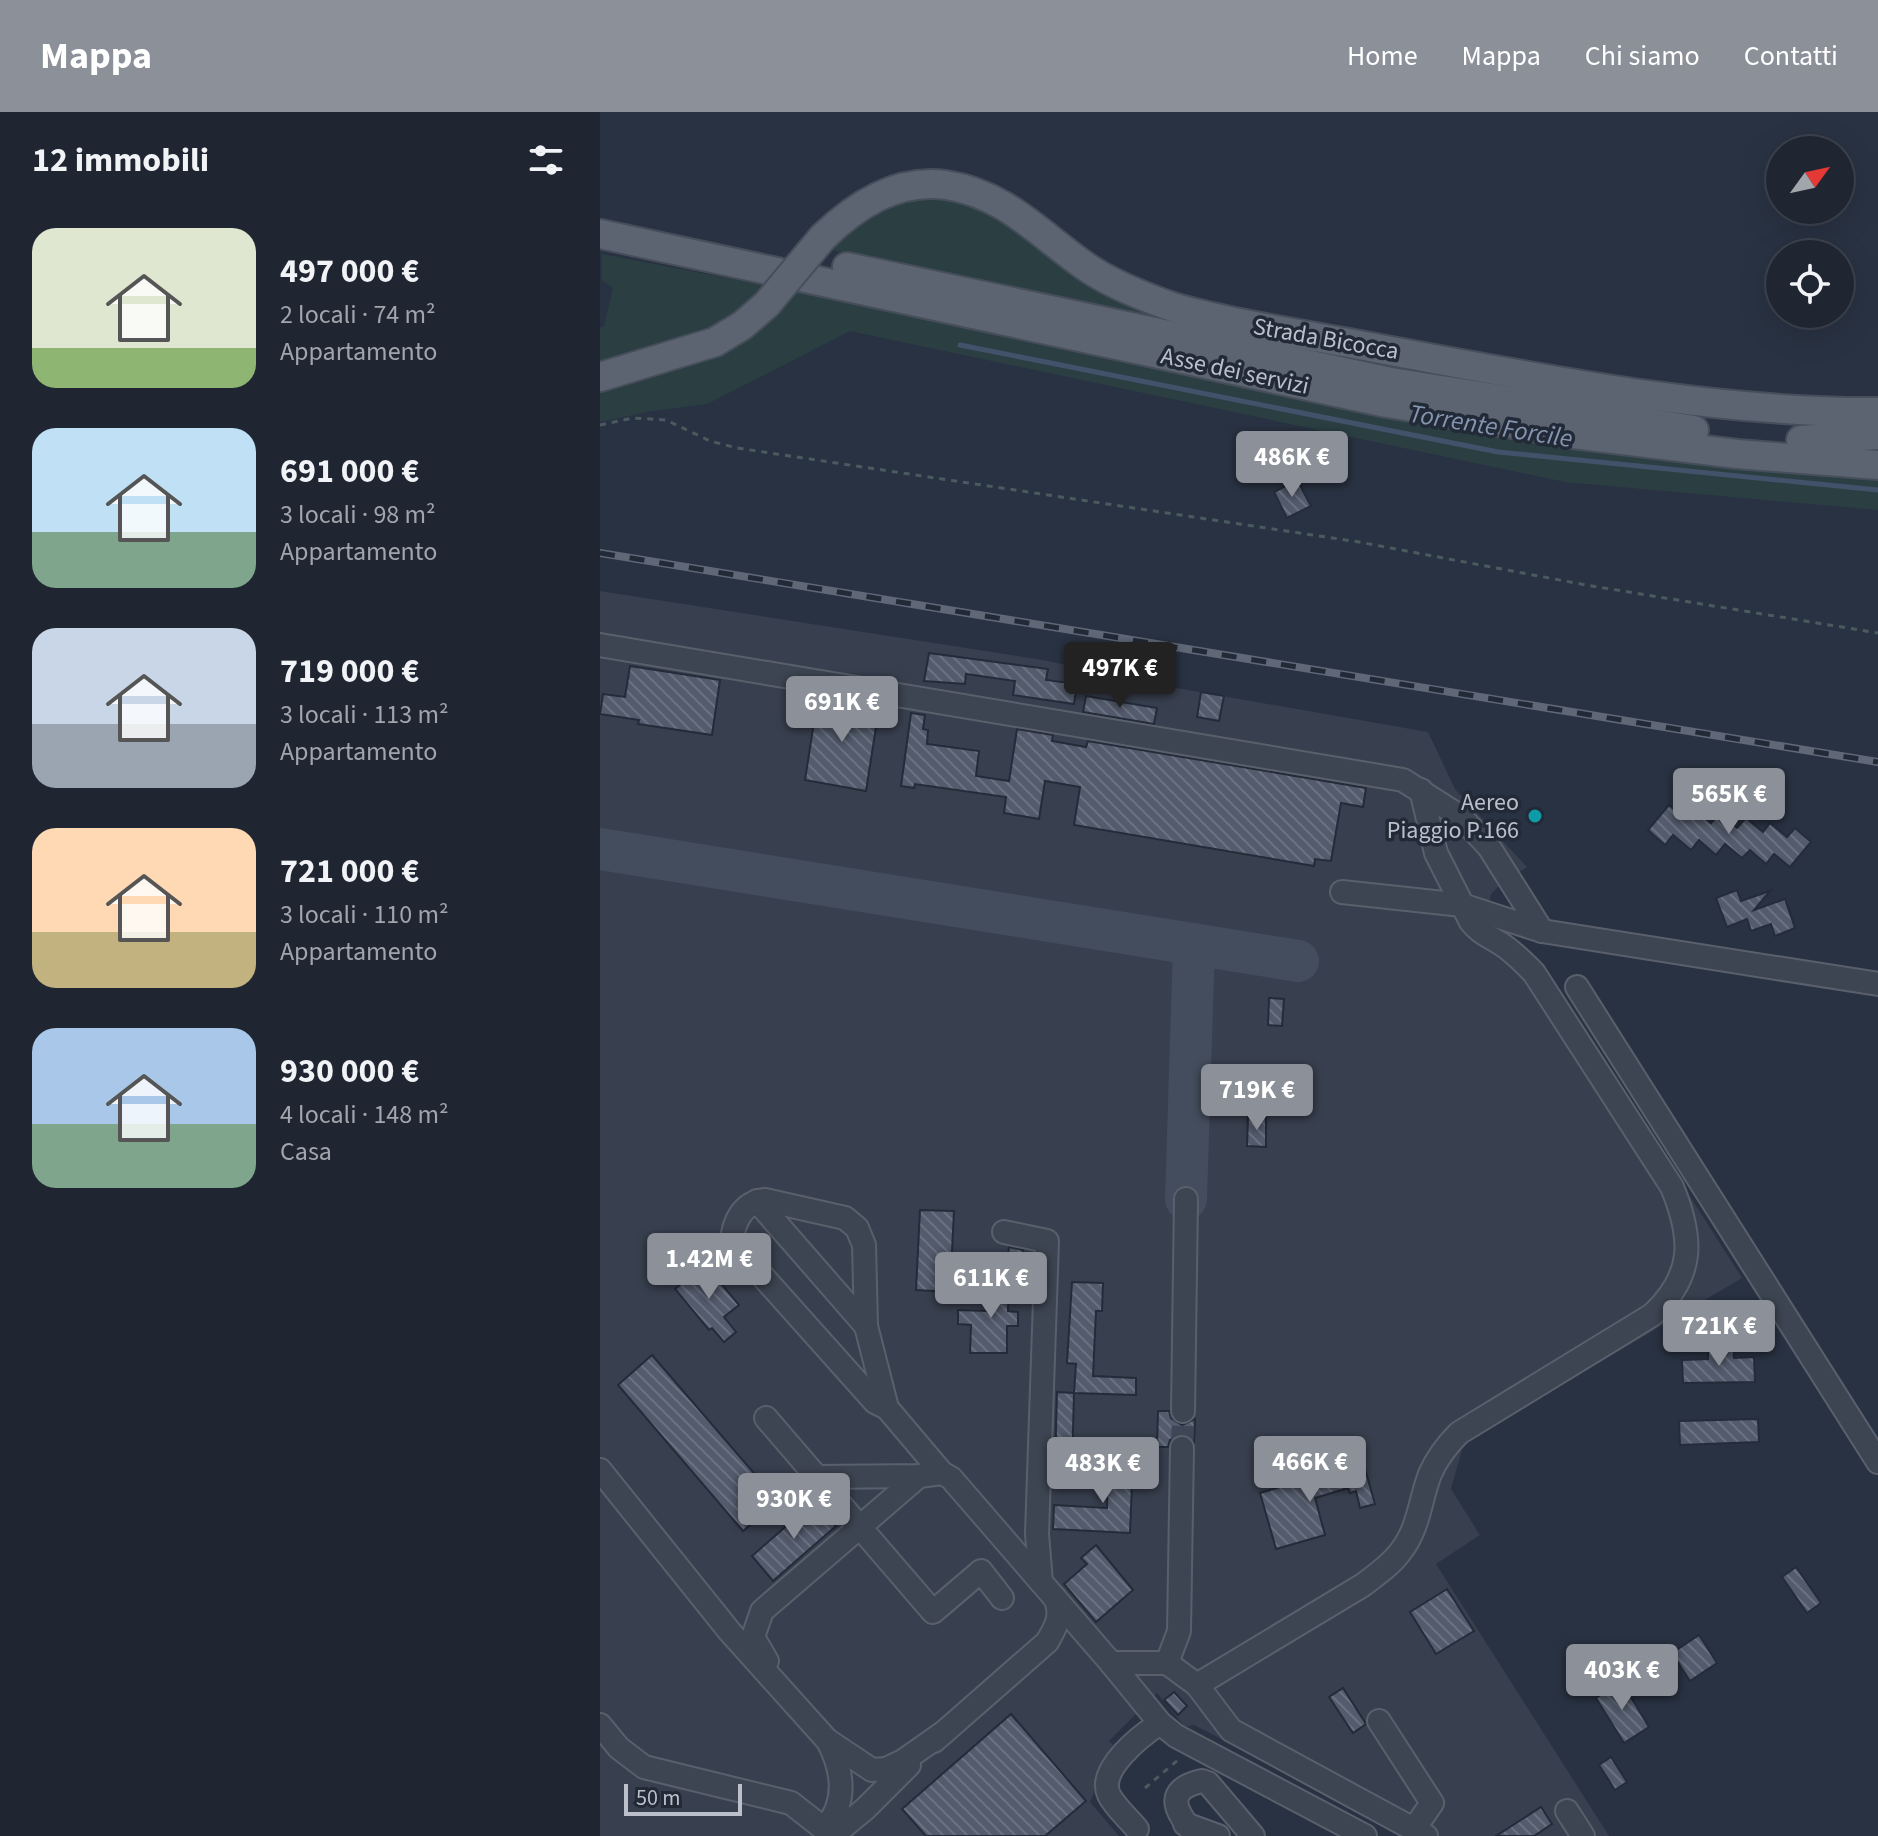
<!DOCTYPE html>
<html lang="it">
<head>
<meta charset="utf-8">
<style>
	:root { --surface:#1f2632; --page:#2c323e; --text:#f1f3f6; --muted:#a1a5ac; --line:#3c434d; --accent:#8c9099 }
	body { margin:0; font-family:"Source Sans 3",sans-serif; background:var(--page); color:var(--text); height:100vh; display:flex; flex-direction:column; font-size:30px; white-space:nowrap }
	* { box-sizing:border-box; margin:0 }
	p { font-size:26px; color:var(--muted) }
	.icon { flex:none; width:44px; height:44px; fill:none; stroke:currentColor; stroke-width:2; stroke-linecap:round; stroke-linejoin:round }
	.map { position:relative; flex:1; overflow:hidden }
	.details { display:flex; flex-direction:column; background:var(--surface); width:600px }
	.details>* { flex:none }
	.needle { width:52px; rotate:57deg }
	.tools { position:absolute; left:1166px; top:24px; display:grid; gap:16px }
	.tools a { display:grid; place-items:center; width:88px; height:88px; border-radius:50%; background:var(--surface); box-shadow:0 8px 32px #0002,0 0 0 2px var(--line); font-size:40px }
	.scale { position:absolute; left:24px; bottom:20px; width:118px; box-sizing:border-box; padding-left:8px; border:4px solid #bbc0cb; border-top:0; font-size:22px; line-height:28px; white-space:nowrap; color:#bbc0cb; -webkit-text-stroke:6px #222937; paint-order:stroke }
	.price { position:absolute; translate:-50% -68px; padding:0 18px; border-radius:8px; background:var(--accent); color:#fff; font-size:26px; line-height:52px; filter:drop-shadow(0 2px 4px #0008) }
	.price::after { content:''; position:absolute; left:50%; top:48px; width:24px; height:18px; margin-left:-12px; background:inherit; clip-path:polygon(0 0,100% 0,50% 100%) }
	.price.on { background:#222; color:#fff }
	ul { padding:0; list-style:none }
	li { display:flex; align-items:center; gap:24px; height:200px; padding:0 32px }
	li span { display:grid; place-items:center; flex:none; width:224px; height:160px; border-radius:24px; color:#555 }
	li>.icon { margin-inline-start:auto }
	span .icon { width:96px; height:96px; fill:#fffc; stroke-width:1 }
	li b { font-size:34px }
	h2 { display:flex; justify-content:space-between; align-items:center; height:96px; padding:0 32px; font-size:34px }
	header { display:flex; align-items:center; gap:48px; box-sizing:border-box; height:112px; padding:0 40px; background:var(--accent); color:#fff }
	header strong { font-size:38px }
	nav { display:flex; gap:44px; margin-inline-start:auto; font-size:28px }
	main { display:flex; flex:1; min-height:0 }
	.map>svg:first-child { display:block }
	.airport { fill:#383f4e }
	.green { fill:#2b3f43 }
	.lines { fill:none; stroke-linecap:round; stroke-linejoin:round }
	.stream { stroke:#43516b; stroke-width:5 }
	.taxiway { stroke:#444d5d; stroke-width:42 }
	.building { fill:url(#building-back-hatch); stroke:#242b39; stroke-width:2 }
	.minor-tunnel { stroke:#3f4757; stroke-width:22; stroke-dasharray:22 11; stroke-linecap:butt }
	.minor-casing { stroke:#59606c; stroke-width:26 }
	.major-casing { stroke:#474e5b; stroke-width:32 }
	.path { stroke:#4a5b5f; stroke-width:3; stroke-dasharray:6 6; stroke-linecap:butt }
	.minor { stroke:#3d4552; stroke-width:22 }
	.major { stroke:#5c6471; stroke-width:28 }
	.rail-casing { stroke:#606878; stroke-width:8 }
	.rail { stroke:#222937; stroke-width:5; stroke-dasharray:15; stroke-linecap:butt }
	.major-bridge-casing { stroke:#474e5b; stroke-width:32; stroke-linecap:butt }
	.major-bridge { stroke:#5c6471; stroke-width:28 }
	.culture-dot { fill:#0f9aa8; stroke:#222937; stroke-width:3 }
	.labels { text-anchor:middle; dominant-baseline:central; stroke-width:7; stroke-linejoin:round; paint-order:stroke }
	.street-label { font-size:24px; fill:#bbc0cb; stroke:#222937 }
	.poi-label { font-size:24px; fill:#bbc0cb; stroke:#222937; text-anchor:end }
	.water-label { font-size:26px; font-style:italic; fill:#8595b0; stroke:#222937 }
</style>
</head>
<body>
<header>
<strong>Mappa</strong>
<nav><a>Home</a><a>Mappa</a><a>Chi siamo</a><a>Contatti</a></nav>
</header>
<main>
<section class="details">
<h2>12 immobili<svg class="icon" aria-label="filters" viewBox="0 0 24 24"><path d="M4 7h16M4 17h16"/><circle cx="9" cy="7" r="2"/><circle cx="15" cy="17" r="2"/></svg></h2>
<ul>
<li><span style="background:linear-gradient(#dfe7d0 75%,#8fb573 0)"><svg class="icon" aria-label="home" viewBox="0 0 24 24"><path d="M3 11l9-7 9 7M6 9v11h12V9"/></svg></span><div><b>497 000 €</b><p>2 locali · 74 m²</p><p>Appartamento</p></div></li>
<li><span style="background:linear-gradient(#bfe0f5 65%,#7fa58c 0)"><svg class="icon" aria-label="home" viewBox="0 0 24 24"><path d="M3 11l9-7 9 7M6 9v11h12V9"/></svg></span><div><b>691 000 €</b><p>3 locali · 98 m²</p><p>Appartamento</p></div></li>
<li><span style="background:linear-gradient(#c9d6e8 60%,#9aa5b1 0)"><svg class="icon" aria-label="home" viewBox="0 0 24 24"><path d="M3 11l9-7 9 7M6 9v11h12V9"/></svg></span><div><b>719 000 €</b><p>3 locali · 113 m²</p><p>Appartamento</p></div></li>
<li><span style="background:linear-gradient(#ffd9b3 65%,#c2b280 0)"><svg class="icon" aria-label="home" viewBox="0 0 24 24"><path d="M3 11l9-7 9 7M6 9v11h12V9"/></svg></span><div><b>721 000 €</b><p>3 locali · 110 m²</p><p>Appartamento</p></div></li>
<li><span style="background:linear-gradient(#a9c7e8 60%,#7fa58c 0)"><svg class="icon" aria-label="home" viewBox="0 0 24 24"><path d="M3 11l9-7 9 7M6 9v11h12V9"/></svg></span><div><b>930 000 €</b><p>4 locali · 148 m²</p><p>Casa</p></div></li>
</ul>
</section>
<div class="map">
<svg width="1278" height="1724" viewBox="0 0 1278 1724">
	<defs>
		<pattern id="building-back-hatch" width="6" height="6" patternUnits="userSpaceOnUse" patternTransform="scale(2)"><rect width="6" height="6" fill="#535b6c"/><path d="M-1 5l2 2M0 0l6 6M5-1l2 2" fill="none" stroke="#6a7180"/></pattern>
	</defs>
	<rect width="100%" height="100%" fill="#293242"/>
	<path class="airport" d="M0,479L443,548L548,571L828,620L855,677L927,755L902,771L891,782L884,810L915,826L939,847L1142,1166L864,1331L851,1377L880,1423L836,1452L1009,1724H813L594,1613L585,1615L557,1581L509,1629L513,1633L490,1690L519,1724H0Z"/>
	<g class="green">
		<path d="M340,85L371,90L520,183L1222,309L1219,316C883,289 555,209 227,137C271,102 281,88 340,85Z"/>
		<path d="M2,142L169,174L783,306L1038,346L1278,367V398L965,370L250,219L107,292L52,299L0,310V278L108,223L0,257V216L4,214L13,176L2,168Z"/>
	</g>
	<g class="lines">
		<path class="stream" d="M360,233L898,340L1278,378"/>
		<g class="taxiway">
			<path d="M0,737L698,849"/>
			<path d="M586,1087L594,832"/>
		</g>
	</g>
	<g class="building">
		<path d="M697,368L711,394L687,406L674,380Z"/>
		<path d="M329,541L448,557L446,568L477,572L474,592L413,583L415,569L366,562L365,572L324,569Z"/>
		<path d="M30,554L120,568L112,623L38,612L39,608L0,602L3,582L25,585Z"/>
		<path d="M601,580L624,584L619,609L597,605Z"/>
		<path d="M218,584L279,596L266,679L205,668Z"/>
		<path d="M486,584L557,596L554,612L483,600Z"/>
		<path d="M311,601L325,603L323,617L328,618L327,632L379,639L376,664L409,669L417,617L453,623L452,629L486,635L488,629L766,676L763,695L741,691L731,749L715,747L714,754L474,713L480,675L445,669L439,707L404,701L406,685L315,672L314,676L301,674Z"/>
		<path d="M1069,693L1085,706L1093,696L1111,711L1119,702L1137,716L1146,706L1163,720L1170,711L1187,725L1195,716L1211,730L1190,755L1174,742L1166,752L1150,738L1142,746L1125,732L1116,743L1099,728L1091,738L1073,723L1065,733L1048,718Z"/>
		<path d="M1137,778L1141,789L1170,779L1154,798L1185,787L1195,816L1175,824L1171,812L1151,819L1147,807L1127,815L1116,786Z"/>
		<path d="M669,886L684,887L682,914L668,913Z"/>
		<path d="M648,1005L666,1006V1035L647,1034Z"/>
		<path d="M320,1098L354,1099L350,1180L316,1178Z"/>
		<path d="M409,1135L423,1138L421,1160L406,1158Z"/>
		<path d="M105,1152L139,1193L124,1205L136,1220L124,1230L112,1216L109,1218L75,1177Z"/>
		<path d="M388,1164L409,1165L408,1199L418,1200V1214H407V1241H370L371,1213L358,1212V1198L387,1199Z"/>
		<path d="M472,1170L503,1171L502,1199H496L493,1264L536,1266V1283L474,1281L476,1252L467,1251Z"/>
		<path d="M1133,1233L1134,1246L1154,1245L1155,1270L1083,1271L1082,1248L1108,1247V1234Z"/>
		<path d="M52,1243L178,1389L143,1419L18,1273Z"/>
		<path d="M457,1280L474,1281L472,1355L455,1354Z"/>
		<path d="M558,1299H569L571,1306L582,1313L595,1307L594,1330L588,1324L581,1322L570,1328L568,1335H557Z"/>
		<path d="M1158,1307L1159,1330L1080,1333L1079,1309Z"/>
		<path d="M508,1347L533,1348L530,1421L453,1417L454,1393L507,1396Z"/>
		<path d="M763,1350L775,1392L760,1396L756,1379L750,1381L748,1376L715,1386L725,1423L676,1437L660,1381Z"/>
		<path d="M215,1389L236,1414L173,1469L152,1444Z"/>
		<path d="M496,1433L533,1478L496,1510L464,1472L487,1452L481,1446Z"/>
		<path d="M1196,1455L1221,1491L1207,1501L1182,1465Z"/>
		<path d="M847,1477L874,1519L836,1542L810,1500Z"/>
		<path d="M1099,1523L1117,1551L1090,1569L1072,1541Z"/>
		<path d="M1021,1569L1049,1615L1024,1631L996,1586Z"/>
		<path d="M743,1576L766,1612L753,1621L729,1585Z"/>
		<path d="M574,1580L587,1594L578,1603L564,1588Z"/>
		<path d="M411,1602L486,1689L445,1724H326L302,1697Z"/>
		<path d="M1011,1645L1027,1670L1015,1678L999,1653Z"/>
		<path d="M941,1695L952,1712L934,1724H896Z"/>
	</g>
	<g class="lines">
		<path class="minor-tunnel" d="M582,1336L583,1299"/>
		<defs>
			<g id="minor">
				<path d="M0,533L803,668L861,705L889,735L942,819"/>
				<path d="M742,780L862,793L942,819L1278,872"/>
				<path d="M977,875L1278,1350"/>
				<path d="M157,1089L266,1214"/>
				<path d="M404,1120L447,1129L437,1422L441,1470"/>
				<path d="M287,1296L275,1290L132,1130C133,1110 143,1090 165,1088L245,1106L257,1116L264,1133L266,1214L287,1296L342,1361"/>
				<path d="M583,1299L586,1087"/>
				<path d="M166,1306L333,1500L381,1459L402,1486"/>
				<path d="M0,1358L130,1520L227,1628L272,1658L286,1657L303,1649L343,1621"/>
				<path d="M217,1365L319,1364L342,1361L351,1366L511,1551H567L597,1573L763,1473C776,1463 791,1453 801,1439C819,1416 820,1388 830,1362C837,1346 846,1334 859,1321L1052,1203C1095,1163 1093,1126 1072,1075L934,861C923,850 912,838 898,830C887,823 879,820 871,810L836,741L821,678"/>
				<path d="M167,1549L153,1525L162,1499L319,1364"/>
				<path d="M511,1551L560,1611L576,1624L765,1724"/>
				<path d="M567,1551L579,1519L582,1336"/>
				<path d="M597,1573L631,1618L826,1724"/>
				<path d="M779,1609L832,1691L814,1717"/>
				<path d="M0,1613L19,1636L44,1655L191,1691L233,1724"/>
				<path d="M334,1629L447,1530C456,1515 463,1503 455,1486"/>
				<path d="M967,1699L983,1724"/>
				<path d="M585,1712L618,1724"/>
				<path d="M224,1717C248,1691 243,1658 228,1629"/>
				<path d="M537,1717C528,1706 515,1695 509,1683C497,1657 542,1623 560,1611"/>
				<path d="M232,1724L265,1697L309,1653"/>
				<path d="M596,1724C577,1702 561,1678 602,1669L608,1671L653,1724"/>
			</g>
			<g id="major">
				<path d="M0,122L787,291L973,322L1137,342L1278,353"/>
				<path d="M223,125C256,93 297,66 346,73C405,82 438,121 485,154C509,171 539,183 567,193C585,200 606,203 625,208C677,219 729,227 780,237C944,267 1110,301 1278,300"/>
				<path d="M247,155L791,270L1094,318"/>
				<path d="M0,265L115,230L143,213L167,192"/>
				<path d="M1201,328L1278,323"/>
			</g>
		</defs>
		<use href="#minor" class="minor-casing"/>
		<use href="#major" class="major-casing"/>
		<g class="path">
			<path d="M0,313L33,306L66,308L110,329L137,336L759,430L986,473L1278,521"/>
			<path d="M545,1676L578,1648"/>
		</g>
		<use href="#minor" class="minor"/>
		<use href="#major" class="major"/>
		<defs>
			<path id="rail" d="M0,441L1278,650"/>
		</defs>
		<use href="#rail" class="rail-casing"/>
		<use href="#rail" class="rail"/>
		<defs>
			<path id="major-bridge" d="M167,192L223,125"/>
		</defs>
		<use href="#major-bridge" class="major-bridge-casing"/>
		<use href="#major-bridge" class="major-bridge"/>
	</g>
	<circle class="culture-dot" cx="935" cy="704" r="8"/>
	<g class="labels">
		<g class="street-label">
			<text transform="translate(726 227) rotate(10)">Strada Bicocca</text>
			<text transform="translate(635 259) rotate(12)">Asse dei servizi</text>
		</g>
		<g class="poi-label">
			<text x="919" y="690">Aereo<tspan x="919" dy="28">Piaggio P.166</tspan></text>
		</g>
		<g class="water-label">
			<text transform="translate(891 314) rotate(9)">Torrente Forcile</text>
		</g>
	</g>
</svg>
<div class="tools">
<a><svg class="needle" viewBox="-14 -14 28 28"><path d="M0-13l5 13h-10z" fill="#e53935"/><path d="M0 13l5-13h-10z" fill="#a1a5ac"/></svg></a>
<a><svg class="icon" aria-label="locate" viewBox="0 0 24 24"><circle cx="12" cy="12" r="6"/><path d="M12 2v4M12 18v4M2 12h4M18 12h4"/></svg></a>
</div>
<div class="scale">50 m</div>
<b class="price" style="left:692px;top:387px">486K €</b>
<b class="price on" style="left:520px;top:598px">497K €</b>
<b class="price" style="left:242px;top:632px">691K €</b>
<b class="price" style="left:1129px;top:724px">565K €</b>
<b class="price" style="left:657px;top:1020px">719K €</b>
<b class="price" style="left:109px;top:1189px">1.42M €</b>
<b class="price" style="left:391px;top:1208px">611K €</b>
<b class="price" style="left:1119px;top:1256px">721K €</b>
<b class="price" style="left:710px;top:1392px">466K €</b>
<b class="price" style="left:503px;top:1393px">483K €</b>
<b class="price" style="left:194px;top:1429px">930K €</b>
<b class="price" style="left:1022px;top:1600px">403K €</b>
</div>
</main>
</body>
</html>
